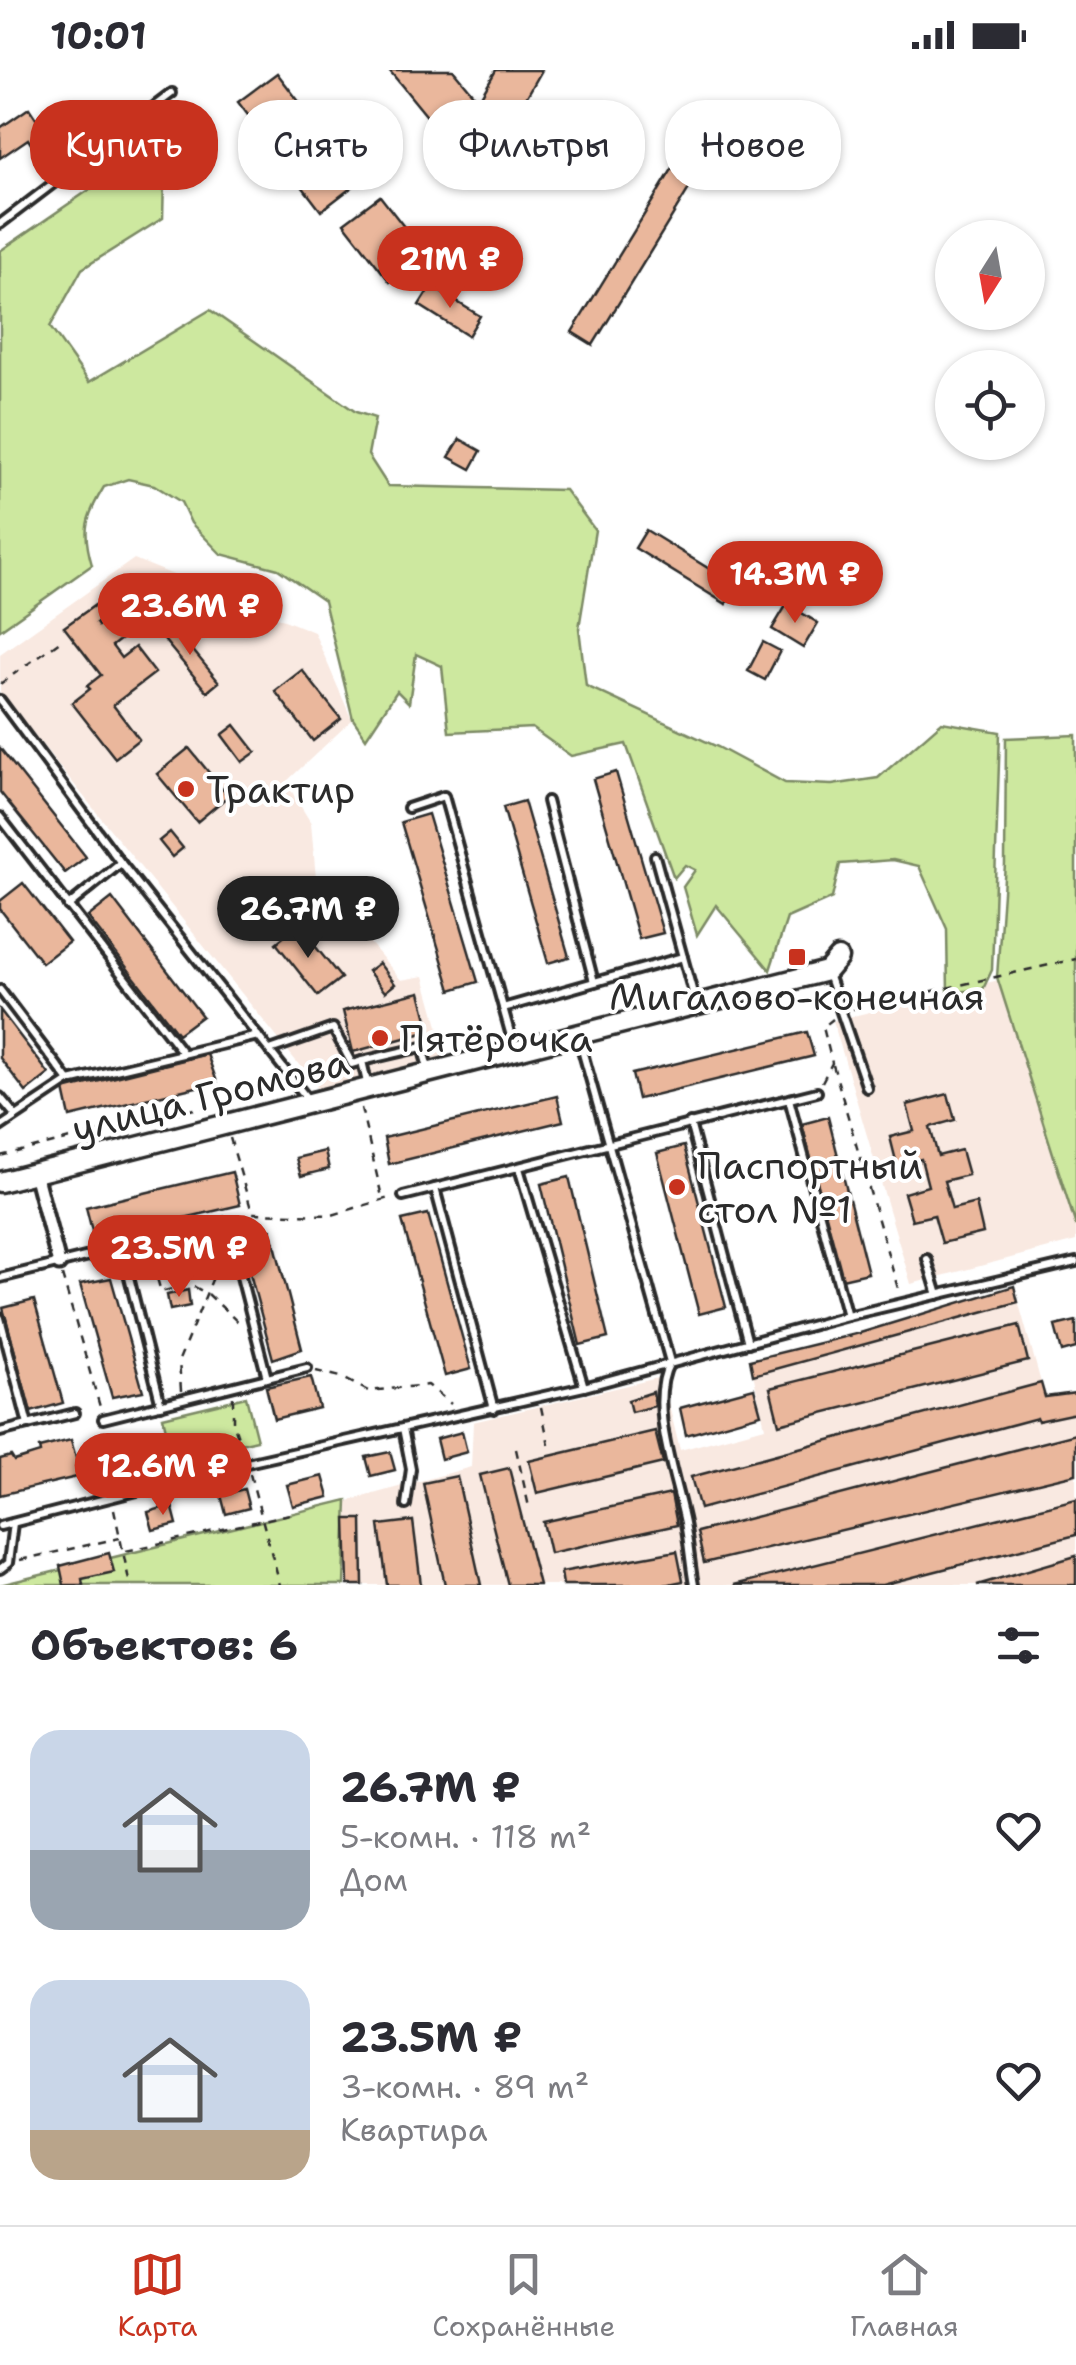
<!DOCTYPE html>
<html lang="ru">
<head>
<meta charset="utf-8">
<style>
	:root { --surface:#fff; --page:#f2f2f3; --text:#2b2b33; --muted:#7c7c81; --line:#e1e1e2; --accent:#c8321e }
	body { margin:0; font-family:"Shantell Sans",sans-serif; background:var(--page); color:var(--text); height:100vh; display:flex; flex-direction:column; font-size:38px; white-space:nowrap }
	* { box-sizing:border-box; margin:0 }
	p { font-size:32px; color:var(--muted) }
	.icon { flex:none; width:55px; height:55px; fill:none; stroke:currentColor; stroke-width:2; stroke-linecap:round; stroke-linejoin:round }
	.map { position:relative; height:1515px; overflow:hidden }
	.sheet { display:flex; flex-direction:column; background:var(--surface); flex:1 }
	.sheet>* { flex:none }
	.guide { position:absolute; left:30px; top:30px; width:1018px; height:90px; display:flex; gap:20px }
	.needle { width:65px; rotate:191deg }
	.fabs { position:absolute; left:935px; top:150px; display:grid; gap:20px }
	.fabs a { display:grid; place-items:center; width:110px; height:110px; border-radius:50%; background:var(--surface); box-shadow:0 2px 8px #0004; font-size:50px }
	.price { position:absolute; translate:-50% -85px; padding:0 22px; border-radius:35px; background:var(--accent); color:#fff; font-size:32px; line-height:65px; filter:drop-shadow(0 2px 5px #0008) }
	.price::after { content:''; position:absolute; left:50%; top:60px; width:30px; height:22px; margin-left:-15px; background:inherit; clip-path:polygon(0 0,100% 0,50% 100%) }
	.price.current { background:#222; color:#fff }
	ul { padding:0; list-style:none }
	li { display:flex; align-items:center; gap:30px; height:250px; padding:0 30px }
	li span { display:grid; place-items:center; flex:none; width:280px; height:200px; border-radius:30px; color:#555 }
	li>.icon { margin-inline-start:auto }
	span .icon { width:120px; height:120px; fill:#fffc; stroke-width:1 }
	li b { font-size:42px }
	h2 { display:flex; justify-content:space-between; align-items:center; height:120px; padding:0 30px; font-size:42px }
	.pill { padding:0 35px; border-radius:40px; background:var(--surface); box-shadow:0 2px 8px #0004; font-size:35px; line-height:90px }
	.pill.current { background:var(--accent); color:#fff }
	.status { display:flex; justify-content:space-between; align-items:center; height:70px; padding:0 50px; background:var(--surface); direction:ltr }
	.status svg { height:28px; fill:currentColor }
	.dock { display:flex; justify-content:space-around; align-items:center; height:140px; border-top:2px solid var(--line); background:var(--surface); font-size:28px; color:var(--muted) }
	.dock a { display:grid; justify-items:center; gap:5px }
	.dock .current { color:var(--accent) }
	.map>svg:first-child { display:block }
	.built { fill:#f9e9e1 }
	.green { fill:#cde89f; stroke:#7c8a65; stroke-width:2.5 }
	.building { fill:#eab79c; stroke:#2b2b2b; stroke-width:2.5 }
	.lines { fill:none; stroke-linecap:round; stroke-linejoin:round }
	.lane-casing { stroke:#2b2b2b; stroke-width:14 }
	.street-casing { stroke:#2b2b2b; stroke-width:19 }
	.secondary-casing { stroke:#2b2b2b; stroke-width:25 }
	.path { stroke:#2b2b2b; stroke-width:2.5; stroke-dasharray:8 8; stroke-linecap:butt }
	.lane { stroke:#fff; stroke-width:6 }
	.street { stroke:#fff; stroke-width:11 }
	.secondary { stroke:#fff; stroke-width:18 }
	.poi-dot { fill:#c8321e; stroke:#fff; stroke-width:4 }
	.labels { text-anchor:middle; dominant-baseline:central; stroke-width:8; stroke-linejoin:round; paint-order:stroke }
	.poi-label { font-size:38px; fill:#2b2b2b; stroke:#fff; text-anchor:start }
	.street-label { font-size:38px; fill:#2b2b2b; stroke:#fff }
</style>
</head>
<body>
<div class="status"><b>10:01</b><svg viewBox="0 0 49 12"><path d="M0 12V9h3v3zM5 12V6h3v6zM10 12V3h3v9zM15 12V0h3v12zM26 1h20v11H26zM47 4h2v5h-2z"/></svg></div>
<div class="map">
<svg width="1076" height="1515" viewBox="0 0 1076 1515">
	<rect width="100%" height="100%" fill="#fff"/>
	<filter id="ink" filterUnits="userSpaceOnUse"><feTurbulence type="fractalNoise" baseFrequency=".01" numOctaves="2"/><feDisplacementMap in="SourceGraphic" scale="20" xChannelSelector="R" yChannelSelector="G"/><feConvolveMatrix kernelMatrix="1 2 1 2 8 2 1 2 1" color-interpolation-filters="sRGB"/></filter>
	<g filter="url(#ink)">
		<g class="built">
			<path d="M134,489L314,562L352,650L286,712L311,753L316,808L401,910L424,906L447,988L320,1021L0,622V584Z"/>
			<path d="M1011,907L1076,1150V1171L911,1214L833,951Z"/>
			<path d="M1014,1216L1045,1327L1076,1323V1515H346L348,1431L471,1397L473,1352L662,1307L680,1380L765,1357L750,1290L860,1263Z"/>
		</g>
		<g class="green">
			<path d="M165,68L163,148L82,199L50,257L89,312L210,240L356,342L375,348L368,385L388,416L565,420L595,460L579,558L586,616L718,677L785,713L832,715L878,708L942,652L1000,662L992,900L983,919L948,923L947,859L919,796L893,790L840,794L832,828L787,848L770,900L716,835L697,865L683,817L695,800L685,795L674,808L626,674L571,686L532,658L449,662L442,596L416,584L409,633L397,621L366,668L353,649L324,531L278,499L221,484L191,453L181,432L154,415L128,409L104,417C85,448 82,461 92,495L0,560V181Z"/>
			<path d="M1076,665V1156L997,907L1005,794L1006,668Z"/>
			<path d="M246,1327L257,1370L173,1390L163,1347Z"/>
			<path d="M347,1430L344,1515H0Z"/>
		</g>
		<g class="building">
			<path d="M389,0H453L473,24L434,55Z"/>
			<path d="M496,0H542L490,91L455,71Z"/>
			<path d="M277,3L360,111L321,141L238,32Z"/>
			<path d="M29,38L48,67L33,77L28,69L0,88V58Z"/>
			<path d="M674,96L695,109L593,275L572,262Z"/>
			<path d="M380,126L426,185L390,212L344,153Z"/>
			<path d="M431,216L480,246L468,266L419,235Z"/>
			<path d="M460,369L481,381L471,399L449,387Z"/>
			<path d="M646,460L737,516L726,534L635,478Z"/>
			<path d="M145,521L159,540L112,576L121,588L135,577L155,603L113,635L139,669L115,688L72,633L90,619L87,616L101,605L64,557L95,535L105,547L96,553L98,556Z"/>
			<path d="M787,534L818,553L803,578L772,559Z"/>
			<path d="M172,555L219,612L207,622L160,565Z"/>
			<path d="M763,572L780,581L765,610L748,601Z"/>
			<path d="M302,600L341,649L313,671L275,621Z"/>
			<path d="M235,655L256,682L242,692L222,665Z"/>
			<path d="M0,678L86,787L65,803L0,722Z"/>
			<path d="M189,678L228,726L197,752L157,704Z"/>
			<path d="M616,702L663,863L639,869L593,709Z"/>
			<path d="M524,731L569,887L548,893L503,737Z"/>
			<path d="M428,744L478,912L451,920L401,752Z"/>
			<path d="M170,762L183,778L172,787L159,771Z"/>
			<path d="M23,813L69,872L42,893L0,839V831Z"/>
			<path d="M313,819L343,855L332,865L302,828Z"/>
			<path d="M112,828L202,946L178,964L88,847Z"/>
			<path d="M298,855L341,908L318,926L276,873Z"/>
			<path d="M379,893L395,914L385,922L368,901Z"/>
			<path d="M420,922L430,961L353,982L343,941Z"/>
			<path d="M0,940L49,1004L26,1022L0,988Z"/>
			<path d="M807,962L814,986L638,1029L632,1004Z"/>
			<path d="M207,984L217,1012L70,1047L64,1020Z"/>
			<path d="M948,1024L955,1050L930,1057L938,1086L961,1080L968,1105L944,1111L952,1139L976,1133L983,1163L942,1173L934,1145L912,1150L904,1123L928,1116L921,1089L897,1095L890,1067L914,1061L907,1035Z"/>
			<path d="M557,1026L563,1051L389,1094L384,1068Z"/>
			<path d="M828,1047L868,1203L842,1209L802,1054Z"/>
			<path d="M684,1076L726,1237L699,1244L657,1083Z"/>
			<path d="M325,1081L329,1099L301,1106L296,1088Z"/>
			<path d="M232,1102L240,1135L94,1169L86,1137Z"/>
			<path d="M569,1107L608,1268L580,1275L541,1114Z"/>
			<path d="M428,1144L471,1299L445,1306L402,1150Z"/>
			<path d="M271,1159L302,1279L273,1289L240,1166Z"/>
			<path d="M111,1208L143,1321L112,1327L80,1214Z"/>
			<path d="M1014,1216L1018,1232L753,1305L750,1290L860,1263Z"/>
			<path d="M188,1220L190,1236L170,1240L167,1225Z"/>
			<path d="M34,1230L63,1333L31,1342L3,1238Z"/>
			<path d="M1076,1251V1278L1062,1282L1055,1256Z"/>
			<path d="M1019,1255L1028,1291L779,1354L770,1318Z"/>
			<path d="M311,1307L319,1338L274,1349L266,1317Z"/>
			<path d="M1041,1313L1045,1327L1076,1323V1343L1038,1351L1037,1348L700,1439L691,1407Z"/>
			<path d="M754,1318L761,1344L686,1365L680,1338Z"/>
			<path d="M653,1322L655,1336L631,1342L628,1330Z"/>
			<path d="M655,1361L663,1393L537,1423L529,1391Z"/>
			<path d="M462,1362L467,1382L441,1389L436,1369Z"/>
			<path d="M1076,1364V1404L704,1493L697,1462Z"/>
			<path d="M71,1370L81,1406L0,1425V1389L11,1386L14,1391L40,1383L39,1378Z"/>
			<path d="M390,1382L395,1400L371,1406L366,1387Z"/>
			<path d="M509,1398L539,1515H508L480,1405Z"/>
			<path d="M323,1406L329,1427L293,1436L287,1415Z"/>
			<path d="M457,1406L481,1515H445L423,1413Z"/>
			<path d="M244,1419L249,1438L226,1444L221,1425Z"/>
			<path d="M671,1424L677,1455L550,1483L543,1452Z"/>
			<path d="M1076,1429V1465L882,1515H734Z"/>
			<path d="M172,1435L177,1454L153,1460L148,1442Z"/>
			<path d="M346,1449H362L363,1515H348Z"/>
			<path d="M413,1451L421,1515H387L379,1455Z"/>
			<path d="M677,1481L683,1511L664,1515H563L561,1502Z"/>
			<path d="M109,1483L114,1502L82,1509L83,1515H64L60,1496Z"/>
			<path d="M1076,1486V1515H977Z"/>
		</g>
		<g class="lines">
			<defs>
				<g id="lane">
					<path d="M0,154L172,23"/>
					<path d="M0,630L121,793L310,1032"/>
					<path d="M547,731L594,912"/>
					<path d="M408,738L444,726L514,977"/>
					<path d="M0,747L183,983"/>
					<path d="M655,786L696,934"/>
					<path d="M68,836L121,793"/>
					<path d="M827,901L867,1018"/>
					<path d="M0,920L69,1011L0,1057"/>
					<path d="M503,938L683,887"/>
					<path d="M579,969L670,1292C647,1334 676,1407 685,1453C689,1473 690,1494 694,1515"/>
					<path d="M270,980L333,958L352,994L362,991"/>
					<path d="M69,1011L258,966"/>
					<path d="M368,1017L362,991L422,977L429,1001"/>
					<path d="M0,1027L15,1045"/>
					<path d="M789,1029L847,1246"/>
					<path d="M690,1053L748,1273"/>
					<path d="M519,1098L584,1317"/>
					<path d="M435,1118L494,1339"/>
					<path d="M403,1126L817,1022"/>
					<path d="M122,1179L161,1335"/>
					<path d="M927,1189L938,1225"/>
					<path d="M0,1208L227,1152L267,1308"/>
					<path d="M0,1248L28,1355"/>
					<path d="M103,1349L307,1298"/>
					<path d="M403,1358L411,1399L406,1435"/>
					<path d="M0,1362L75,1343"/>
					<path d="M0,1456L247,1393L584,1317L847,1246L1076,1192"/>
					<path d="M0,1499L8,1493L13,1453"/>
				</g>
				<path id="street" d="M35,1103L59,1194"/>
				<path id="secondary" d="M0,1112L827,901L838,888"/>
			</defs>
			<use href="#lane" class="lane-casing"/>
			<use href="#street" class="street-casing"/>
			<use href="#secondary" class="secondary-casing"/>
			<g class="path">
				<path d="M0,614L64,568"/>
				<path d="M853,939L1076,889"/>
				<path d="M833,995L899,1222"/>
				<path d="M307,1010L341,997"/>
				<path d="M822,1012L832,993L823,957L833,949"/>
				<path d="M361,1038L382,1127"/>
				<path d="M230,1068L252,1142"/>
				<path d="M0,1086L285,1017"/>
				<path d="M238,1148L252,1143L332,1145L392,1127"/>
				<path d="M137,1191L153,1194L161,1222L189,1214L208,1224L242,1256"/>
				<path d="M62,1205L100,1337"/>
				<path d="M316,1301L341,1307L368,1321L428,1315L451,1334"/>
				<path d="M181,1321L179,1290L223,1183"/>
				<path d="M233,1327V1352L243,1382"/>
				<path d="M541,1337L549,1375"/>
				<path d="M104,1360L110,1416"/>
				<path d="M516,1379L529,1437"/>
				<path d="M250,1404L280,1515"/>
				<path d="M114,1439L130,1515"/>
				<path d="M126,1481L294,1443"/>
				<path d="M20,1490L120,1468"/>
			</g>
			<use href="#lane" class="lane"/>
			<use href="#street" class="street"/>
			<use href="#secondary" class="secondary"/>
		</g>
	</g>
	<g class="poi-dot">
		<circle cx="186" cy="719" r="10"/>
		<rect x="787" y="877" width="20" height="20" rx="5"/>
		<circle cx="380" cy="968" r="10"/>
		<circle cx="677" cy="1117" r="10"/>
	</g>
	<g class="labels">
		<g class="poi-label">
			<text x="206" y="719">Трактир</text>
			<text x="797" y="926" text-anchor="middle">Мигалово-конечная</text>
			<text x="400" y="968">Пятёрочка</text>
			<text x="697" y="1095">Паспортный<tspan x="697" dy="44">стол №1</tspan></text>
		</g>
		<g class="street-label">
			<text transform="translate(210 1025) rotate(-14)">улица Громова</text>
		</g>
	</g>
</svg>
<div class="fabs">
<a><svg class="needle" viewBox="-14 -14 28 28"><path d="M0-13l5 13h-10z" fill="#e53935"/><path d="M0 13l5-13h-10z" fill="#7c7c81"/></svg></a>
<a><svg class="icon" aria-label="locate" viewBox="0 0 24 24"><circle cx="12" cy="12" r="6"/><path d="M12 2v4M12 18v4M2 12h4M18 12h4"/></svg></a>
</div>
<b class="price" style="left:450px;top:241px">21M ₽</b>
<b class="price" style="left:795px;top:556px">14.3M ₽</b>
<b class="price" style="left:190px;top:588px">23.6M ₽</b>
<b class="price current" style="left:308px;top:891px">26.7M ₽</b>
<b class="price" style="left:179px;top:1230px">23.5M ₽</b>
<b class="price" style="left:163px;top:1448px">12.6M ₽</b>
<div class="guide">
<a class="pill current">Купить</a>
<a class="pill">Снять</a>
<a class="pill">Фильтры</a>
<a class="pill">Новое</a>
</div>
</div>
<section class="sheet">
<h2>Объектов: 6<svg class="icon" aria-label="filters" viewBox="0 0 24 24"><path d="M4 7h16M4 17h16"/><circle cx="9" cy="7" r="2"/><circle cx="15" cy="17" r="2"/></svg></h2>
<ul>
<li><span style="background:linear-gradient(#c9d6e8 60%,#9aa5b1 0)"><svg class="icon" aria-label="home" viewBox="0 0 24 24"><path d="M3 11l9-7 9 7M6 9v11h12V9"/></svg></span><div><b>26.7M ₽</b><p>5-комн. · 118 m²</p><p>Дом</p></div><svg class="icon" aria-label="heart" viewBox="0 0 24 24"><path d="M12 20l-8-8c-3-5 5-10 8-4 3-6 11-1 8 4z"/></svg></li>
<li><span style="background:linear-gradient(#c9d6e8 75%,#b9a48a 0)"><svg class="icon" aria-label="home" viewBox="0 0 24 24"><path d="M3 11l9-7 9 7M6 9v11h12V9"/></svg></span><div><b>23.5M ₽</b><p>3-комн. · 89 m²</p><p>Квартира</p></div><svg class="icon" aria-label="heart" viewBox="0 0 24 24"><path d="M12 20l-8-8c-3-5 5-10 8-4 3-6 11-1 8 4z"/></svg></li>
</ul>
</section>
<nav class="dock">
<a class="current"><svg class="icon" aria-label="map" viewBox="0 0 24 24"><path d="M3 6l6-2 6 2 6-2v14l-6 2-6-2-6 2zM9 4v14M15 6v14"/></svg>Карта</a>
<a><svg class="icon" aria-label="saved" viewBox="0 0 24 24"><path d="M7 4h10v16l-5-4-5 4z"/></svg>Сохранённые</a>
<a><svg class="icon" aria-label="home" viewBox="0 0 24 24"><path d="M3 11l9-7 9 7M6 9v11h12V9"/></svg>Главная</a>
</nav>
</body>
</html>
